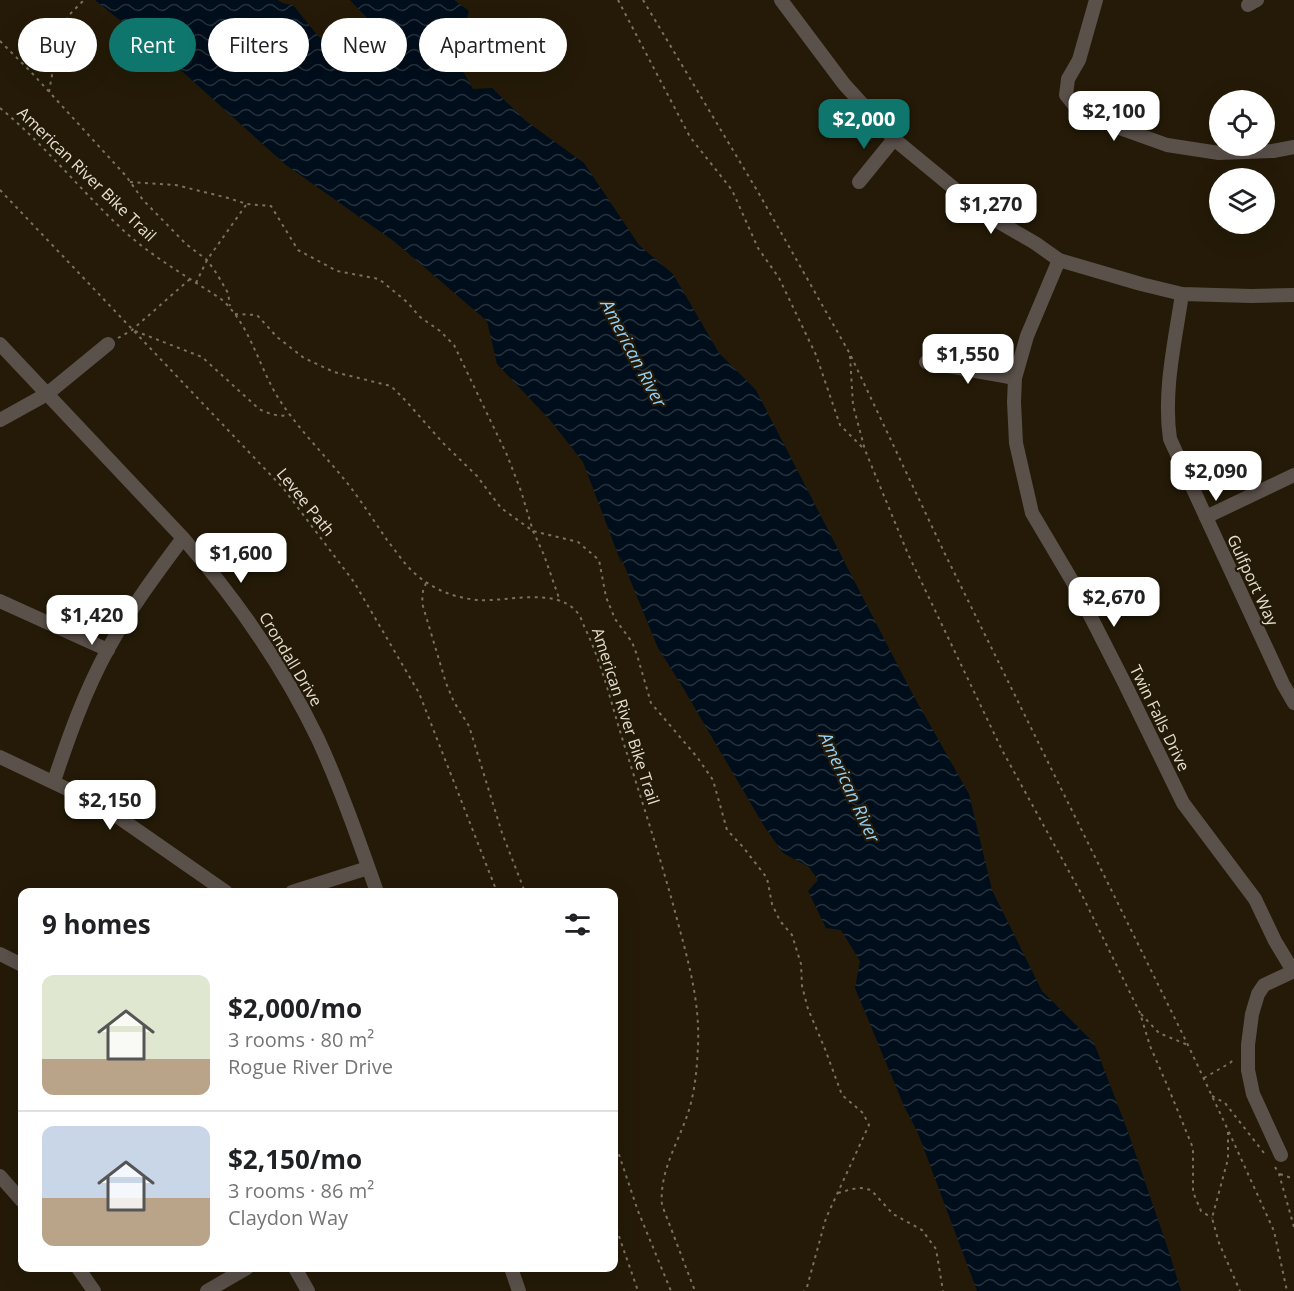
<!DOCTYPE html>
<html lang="en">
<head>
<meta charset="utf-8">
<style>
	:root { --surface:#fff; --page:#f6f6f6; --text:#202124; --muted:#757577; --line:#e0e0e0; --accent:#0f766e }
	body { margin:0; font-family:"Open Sans",sans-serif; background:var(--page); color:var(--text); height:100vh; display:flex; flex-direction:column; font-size:22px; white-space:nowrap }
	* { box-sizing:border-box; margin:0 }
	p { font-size:20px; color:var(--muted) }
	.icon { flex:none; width:33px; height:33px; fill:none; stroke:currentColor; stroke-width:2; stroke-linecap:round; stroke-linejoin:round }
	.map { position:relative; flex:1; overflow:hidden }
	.drawer { position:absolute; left:18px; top:888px; width:600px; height:384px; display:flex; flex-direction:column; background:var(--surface); border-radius:12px; box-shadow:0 6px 24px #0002 }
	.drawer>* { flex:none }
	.guide { position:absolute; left:18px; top:18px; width:600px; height:54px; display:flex; gap:12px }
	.tools { position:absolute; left:1209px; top:90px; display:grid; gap:12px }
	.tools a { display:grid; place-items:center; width:66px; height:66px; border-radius:50%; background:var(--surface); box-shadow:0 6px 24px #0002; font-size:30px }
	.price { position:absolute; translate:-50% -51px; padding:0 14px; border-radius:12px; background:#fff; color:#222; font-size:20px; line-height:39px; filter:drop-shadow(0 2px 3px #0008) }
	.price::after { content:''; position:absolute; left:50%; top:36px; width:18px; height:14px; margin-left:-9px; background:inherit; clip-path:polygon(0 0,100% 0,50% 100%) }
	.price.on { background:var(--accent); color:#fff }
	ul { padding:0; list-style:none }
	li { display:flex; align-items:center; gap:18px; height:150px; padding:0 24px }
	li+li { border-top:2px solid var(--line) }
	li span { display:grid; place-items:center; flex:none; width:168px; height:120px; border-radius:12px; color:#555 }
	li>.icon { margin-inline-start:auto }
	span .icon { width:72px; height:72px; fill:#fffc; stroke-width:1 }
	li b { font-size:26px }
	h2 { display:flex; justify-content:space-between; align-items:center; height:72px; padding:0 24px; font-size:26px }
	.tag { padding:0 21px; border-radius:27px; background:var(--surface); box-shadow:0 6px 24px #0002; font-size:21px; line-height:54px }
	.tag.on { background:var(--accent); color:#fff }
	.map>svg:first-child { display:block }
	.water { fill:url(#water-waves) }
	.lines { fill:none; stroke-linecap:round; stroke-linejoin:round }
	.path { stroke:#797161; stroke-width:2; stroke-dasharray:3 4.5; stroke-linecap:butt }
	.minor { stroke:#5b514b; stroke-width:14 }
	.labels { text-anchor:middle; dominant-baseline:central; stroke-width:4.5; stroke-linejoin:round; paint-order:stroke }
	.street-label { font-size:16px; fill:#e5ded2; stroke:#241a07 }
	.water-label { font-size:18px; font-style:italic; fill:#93d1f8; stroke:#241a07 }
</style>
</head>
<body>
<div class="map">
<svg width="1294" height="1291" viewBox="0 0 1294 1291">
	<defs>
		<pattern id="water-waves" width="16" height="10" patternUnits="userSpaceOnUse" patternTransform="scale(1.5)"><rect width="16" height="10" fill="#000e1b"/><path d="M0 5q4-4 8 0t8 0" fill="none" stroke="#25313b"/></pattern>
	</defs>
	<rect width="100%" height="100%" fill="#241a07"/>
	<path class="water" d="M95,0H277L285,4L293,5L318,36L365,72L368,19L350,0H454L469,11L456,59L473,89L492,88L526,121L584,163L639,245L673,274L719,353L756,390L912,693L969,794L992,890L1042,991L1094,1043L1127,1129L1170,1255L1181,1291H977L918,1133L904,1106L855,988L860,961L841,930L826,928L808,891L818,880L809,867L783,853L764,826L682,686L658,648L620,555L622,565L583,462L550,420L497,364L487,321L395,242L286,165L174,64Z"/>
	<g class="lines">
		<g class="path">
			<path d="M618,0L690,137L732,190L758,248L779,278L816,355L840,425L863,448"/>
			<path d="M643,0L758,192L850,354L945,554L1188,1045L1228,1130L1274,1231L1287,1291"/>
			<path d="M0,41L31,72L126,176L143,200L186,244L207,260L217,274L228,293L230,306"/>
			<path d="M49,92L56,53L57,34L71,13L84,0"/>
			<path d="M0,108C45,145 81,191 123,230C152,257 188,277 221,299C249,323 258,364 277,396C297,428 325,455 348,484C362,502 374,521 387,540C395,550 403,562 412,571C430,588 453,598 478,600C507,602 554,587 576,611C580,615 582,621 584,626C600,659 609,694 619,728C639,793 661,858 678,923C689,964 700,1003 698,1046C697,1068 695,1092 688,1113C678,1143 659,1172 662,1205L695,1291"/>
			<path d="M130,182L176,185L228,198L247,204L271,206L298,250L337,271L379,279L407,302L420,317L440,331L454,345L507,455L521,491L533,531L544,555L560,601"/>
			<path d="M0,190L283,488L354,582L419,693L497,892"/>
			<path d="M196,283L207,260L246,205"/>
			<path d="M235,314L257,315L277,337L304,358L334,372L391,386L406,401L443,443L477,476L501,508L533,531L578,542L599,560L606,597L615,619L632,642L637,655L651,703L697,757L713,780L727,830L743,847L767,878L772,904L780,921L792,935L801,964L802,986L808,1009L825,1049L842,1095L863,1113L869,1125L826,1218L807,1287L804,1291"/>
			<path d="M135,331L202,357L259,409C269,414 279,417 289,415"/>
			<path d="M118,338L132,330L190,279"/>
			<path d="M850,356L853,405L865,450L908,554L1002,750L1082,895L1140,1013L1150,1046L1168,1087L1193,1148V1192L1201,1211L1212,1218"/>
			<path d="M426,583L423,591L422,603L446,683L454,702L469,726L502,833L525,892"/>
			<path d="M1141,1014L1159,1033L1188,1045"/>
			<path d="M1204,1078L1230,1063L1234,1059"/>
			<path d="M1212,1096L1225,1103L1264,1153"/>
			<path d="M1228,1132V1159L1212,1218L1219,1243L1240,1291"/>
			<path d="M614,1140L638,1211L671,1291"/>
			<path d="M1275,1167L1279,1174L1294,1227"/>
			<path d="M1280,1174L1294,1179"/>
			<path d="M838,1193L852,1189L861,1188L871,1190L893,1214L922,1230L936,1249L943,1291"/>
			<path d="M614,1222L638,1291"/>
		</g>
		<g class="minor">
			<path d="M781,0L844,84L894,139L985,214L1035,243L1059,260L1141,284L1182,294L1251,296L1294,295"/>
			<path d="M1096,0L1079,60L1068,79L1066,95L1078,110L1125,130L1167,145L1219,153L1273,151L1294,147"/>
			<path d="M1248,5L1257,0"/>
			<path d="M859,182L894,139"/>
			<path d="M1059,260L1027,336L1015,378L1014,402L1016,443L1032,513L1074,584L1123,680L1183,803L1255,899L1275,941L1293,971"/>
			<path d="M1182,294C1175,342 1163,391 1170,439L1283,684L1294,703"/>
			<path d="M0,344L183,538C236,599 283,666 318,739C341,789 359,841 377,892"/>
			<path d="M926,362L1015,378"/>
			<path d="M0,420L47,394L108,344"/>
			<path d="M1206,517L1294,475"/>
			<path d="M0,601L108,650"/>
			<path d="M0,757L84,797L111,812L226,892"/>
			<path d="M54,781C69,736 85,691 108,649C130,609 156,574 183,538"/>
			<path d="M292,892L368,868"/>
			<path d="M0,954L22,965"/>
			<path d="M1281,1155L1253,1094L1248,1070V1045L1252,1014L1258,994L1264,985L1294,971"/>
			<path d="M0,1176L22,1201"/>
			<path d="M78,1268L94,1291"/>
			<path d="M295,1268L308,1291"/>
			<path d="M511,1268L519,1291"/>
			<path d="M207,1291L247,1268"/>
		</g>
	</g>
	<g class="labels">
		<g class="street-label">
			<text transform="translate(87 174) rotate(44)">American River Bike Trail</text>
			<text transform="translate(306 502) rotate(51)">Levee Path</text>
			<text transform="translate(1253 580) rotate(65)">Gulfport Way</text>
			<text transform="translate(291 659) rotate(59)">Crondall Drive</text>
			<text transform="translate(626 716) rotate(72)">American River Bike Trail</text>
			<text transform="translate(1160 718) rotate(64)">Twin Falls Drive</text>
		</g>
		<g class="water-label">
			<text transform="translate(634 353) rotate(62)">American River</text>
			<text transform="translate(850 787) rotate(65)">American River</text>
		</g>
	</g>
</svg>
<div class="tools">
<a><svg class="icon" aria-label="locate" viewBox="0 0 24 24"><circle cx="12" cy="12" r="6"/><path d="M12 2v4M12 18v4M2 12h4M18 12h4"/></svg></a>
<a><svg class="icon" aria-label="layers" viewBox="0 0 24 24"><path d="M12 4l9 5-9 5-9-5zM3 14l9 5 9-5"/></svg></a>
</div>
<b class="price" style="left:1114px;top:142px">$2,100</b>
<b class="price on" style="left:864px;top:150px">$2,000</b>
<b class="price" style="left:991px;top:235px">$1,270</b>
<b class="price" style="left:968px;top:385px">$1,550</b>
<b class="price" style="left:1216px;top:502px">$2,090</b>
<b class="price" style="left:241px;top:584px">$1,600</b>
<b class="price" style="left:1114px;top:628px">$2,670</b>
<b class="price" style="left:92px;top:646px">$1,420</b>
<b class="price" style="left:110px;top:831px">$2,150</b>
<div class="guide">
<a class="tag">Buy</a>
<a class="tag on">Rent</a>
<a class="tag">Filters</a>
<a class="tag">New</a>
<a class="tag">Apartment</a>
</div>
<section class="drawer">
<h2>9 homes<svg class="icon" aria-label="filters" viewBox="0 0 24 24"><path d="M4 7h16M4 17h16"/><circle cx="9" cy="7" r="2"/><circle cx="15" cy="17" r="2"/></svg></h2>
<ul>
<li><span style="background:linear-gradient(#dfe7d0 70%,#b9a48a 0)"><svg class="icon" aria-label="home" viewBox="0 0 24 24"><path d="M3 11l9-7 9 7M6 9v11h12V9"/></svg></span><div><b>$2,000/mo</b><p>3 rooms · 80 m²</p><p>Rogue River Drive</p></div></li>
<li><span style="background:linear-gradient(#c9d6e8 60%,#b9a48a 0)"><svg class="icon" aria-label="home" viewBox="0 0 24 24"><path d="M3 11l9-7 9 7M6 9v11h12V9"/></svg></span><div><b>$2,150/mo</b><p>3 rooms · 86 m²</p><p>Claydon Way</p></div></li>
</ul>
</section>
</div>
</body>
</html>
